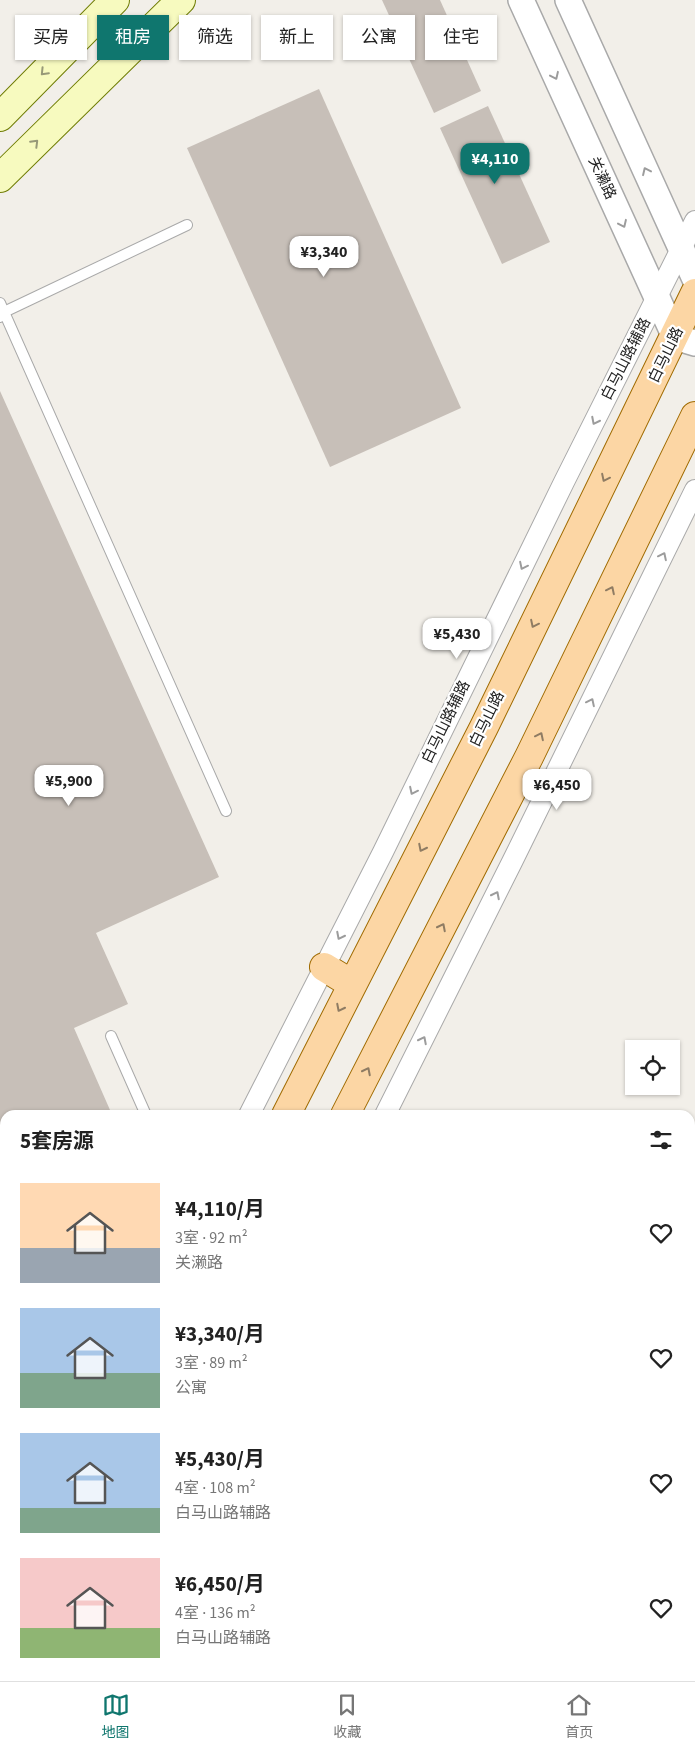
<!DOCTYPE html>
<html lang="zh">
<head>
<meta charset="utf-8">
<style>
	:root { --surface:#fff; --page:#f6f6f6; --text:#222; --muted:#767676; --line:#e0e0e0; --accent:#0f766e }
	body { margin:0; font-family:"Source Sans 3","Noto Sans SC",sans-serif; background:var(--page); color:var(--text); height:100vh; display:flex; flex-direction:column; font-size:19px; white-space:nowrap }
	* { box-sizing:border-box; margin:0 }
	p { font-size:16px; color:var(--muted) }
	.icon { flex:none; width:28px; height:28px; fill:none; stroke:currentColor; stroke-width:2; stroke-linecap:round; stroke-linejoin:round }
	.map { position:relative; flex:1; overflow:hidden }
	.panel { position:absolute; left:0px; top:1110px; width:695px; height:571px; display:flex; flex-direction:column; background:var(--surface); border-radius:15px 15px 0 0; box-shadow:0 1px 4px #0004 }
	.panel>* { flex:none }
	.top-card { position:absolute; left:15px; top:15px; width:665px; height:45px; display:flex; gap:10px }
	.buttons { position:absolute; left:625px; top:1040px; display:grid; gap:10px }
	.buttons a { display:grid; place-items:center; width:55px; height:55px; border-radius:0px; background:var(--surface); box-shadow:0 1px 4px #0004; font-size:25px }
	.price { position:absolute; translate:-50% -42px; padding:0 11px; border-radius:10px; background:#fff; color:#222; font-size:16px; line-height:32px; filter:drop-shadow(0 1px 2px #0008) }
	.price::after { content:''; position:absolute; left:50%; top:30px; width:15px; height:11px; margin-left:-8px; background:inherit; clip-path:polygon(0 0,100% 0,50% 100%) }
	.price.selected { background:var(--accent); color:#fff }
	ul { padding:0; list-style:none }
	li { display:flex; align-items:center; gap:15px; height:125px; padding:0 20px }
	li span { display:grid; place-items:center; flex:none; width:140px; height:100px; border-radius:0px; color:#555 }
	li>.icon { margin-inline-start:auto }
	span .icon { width:60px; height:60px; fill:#fffc; stroke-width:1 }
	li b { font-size:21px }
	h2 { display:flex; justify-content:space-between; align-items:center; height:60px; padding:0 20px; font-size:21px }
	.tag { padding:0 18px; border-radius:0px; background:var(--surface); box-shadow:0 1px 4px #0004; font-size:18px; line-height:45px }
	.tag.selected { background:var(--accent); color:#fff }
	.tab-bar { display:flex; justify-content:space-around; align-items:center; height:70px; border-top:1px solid var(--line); background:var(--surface); font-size:14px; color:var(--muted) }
	.tab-bar a { display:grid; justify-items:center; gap:2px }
	.tab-bar .selected { color:var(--accent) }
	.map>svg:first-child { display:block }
	.building { fill:#c7bfb8 }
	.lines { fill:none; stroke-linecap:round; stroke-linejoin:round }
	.service-casing { stroke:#a9a9a9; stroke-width:12 }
	.minor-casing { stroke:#a9a9a9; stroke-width:22 }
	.tertiary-casing { stroke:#a9a9a9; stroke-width:28 }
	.secondary-casing { stroke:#707d05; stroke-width:30 }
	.primary-casing { stroke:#a06b00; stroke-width:30 }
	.service { stroke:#fff; stroke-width:10 }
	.minor { stroke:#fff; stroke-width:20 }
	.tertiary { stroke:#fff; stroke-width:25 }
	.secondary { stroke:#f7fabf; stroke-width:28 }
	.primary { stroke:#fcd6a4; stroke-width:28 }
	.oneway { stroke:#979978 }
	.oneway2 { stroke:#9c9c9c }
	.oneway3 { stroke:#8f7c63 }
	.labels { text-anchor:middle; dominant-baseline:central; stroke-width:4.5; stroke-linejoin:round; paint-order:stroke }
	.street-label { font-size:15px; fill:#222; stroke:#fff }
</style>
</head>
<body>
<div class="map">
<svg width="695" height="1681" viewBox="0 0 695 1681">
	<rect width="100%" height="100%" fill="#f2efe9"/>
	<g class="building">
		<path d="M382,0H440L481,91L434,113Z"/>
		<path d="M319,89L461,408L330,467L187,148Z"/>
		<path d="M488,106L550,242L502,264L440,128Z"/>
		<path d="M0,391L219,877L96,933L128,1004L74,1028L110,1110L99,1115H5V1157L0,1160Z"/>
	</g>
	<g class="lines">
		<defs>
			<g id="service">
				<path d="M0,303L226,811"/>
				<path d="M0,317L4,312L187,225"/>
				<path d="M111,1036L146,1115"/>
				<path d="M0,1204L5,1201"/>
				<path d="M0,1318L5,1328"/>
			</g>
			<g id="minor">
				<path d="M249,1115L383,852L564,482L695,221"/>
				<path d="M385,1115L512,862L695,490"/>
				<path d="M690,1398L695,1400"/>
				<path d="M690,1521L695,1516"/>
				<path d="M0,1615L5,1605"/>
				<path d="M103,1681L106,1676"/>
				<path d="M533,1681L538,1676"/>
			</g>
			<g id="tertiary">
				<path d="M521,0L675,337L695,343"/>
				<path d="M568,0L695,279"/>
			</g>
			<g id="secondary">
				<path d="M0,117L115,0"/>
				<path d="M0,178L181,0"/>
			</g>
			<g id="primary">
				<path d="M324,967L352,984"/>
				<path d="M286,1115L484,727L695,293"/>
				<path d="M345,1115L529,757L695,416"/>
				<path d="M0,1677L5,1667"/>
				<path d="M65,1681L68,1676"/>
			</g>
		</defs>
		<use href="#service" class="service-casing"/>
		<use href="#minor" class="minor-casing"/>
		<use href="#tertiary" class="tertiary-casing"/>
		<use href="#secondary" class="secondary-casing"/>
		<use href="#primary" class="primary-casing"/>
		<use href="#service" class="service"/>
		<use href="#minor" class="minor"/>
		<use href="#tertiary" class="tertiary"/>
		<use href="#secondary" class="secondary"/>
		<use href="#primary" class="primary"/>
	</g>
	<defs><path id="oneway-chevron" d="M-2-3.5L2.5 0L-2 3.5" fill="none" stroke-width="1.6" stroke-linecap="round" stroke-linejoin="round" transform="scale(1.25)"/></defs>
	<g class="oneway">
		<use href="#oneway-chevron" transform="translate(44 72) rotate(134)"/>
		<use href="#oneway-chevron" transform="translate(35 143) rotate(-45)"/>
	</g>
	<g class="oneway2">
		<use href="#oneway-chevron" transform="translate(555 76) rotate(65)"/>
		<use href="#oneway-chevron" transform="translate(646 171) rotate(-115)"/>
		<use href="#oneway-chevron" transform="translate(623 224) rotate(65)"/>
		<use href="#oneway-chevron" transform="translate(595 421) rotate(117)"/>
		<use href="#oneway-chevron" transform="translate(663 556) rotate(-64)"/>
		<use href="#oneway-chevron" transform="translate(523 566) rotate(116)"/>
		<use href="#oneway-chevron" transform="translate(591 702) rotate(-64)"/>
		<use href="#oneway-chevron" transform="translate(413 791) rotate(116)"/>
		<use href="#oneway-chevron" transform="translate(496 895) rotate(-63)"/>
		<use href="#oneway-chevron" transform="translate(340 936) rotate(117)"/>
		<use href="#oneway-chevron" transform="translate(423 1040) rotate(-63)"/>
	</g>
	<g class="oneway3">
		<use href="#oneway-chevron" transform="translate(605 478) rotate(116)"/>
		<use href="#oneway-chevron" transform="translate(611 590) rotate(-64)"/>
		<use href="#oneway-chevron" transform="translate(534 624) rotate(116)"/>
		<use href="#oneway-chevron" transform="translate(540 736) rotate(-64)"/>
		<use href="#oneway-chevron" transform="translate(422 848) rotate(117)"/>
		<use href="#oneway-chevron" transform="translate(442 927) rotate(-63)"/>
		<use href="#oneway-chevron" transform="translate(340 1008) rotate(117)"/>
		<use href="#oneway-chevron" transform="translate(367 1071) rotate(-63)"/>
	</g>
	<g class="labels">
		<g class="street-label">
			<text transform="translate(602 178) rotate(65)">关濑路</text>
			<text transform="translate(666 355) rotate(-64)">白马山路</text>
			<text transform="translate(626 359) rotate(-63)">白马山路辅路</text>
			<text transform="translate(487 719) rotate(-64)">白马山路</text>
			<text transform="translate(446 722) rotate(-64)">白马山路辅路</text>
		</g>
	</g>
</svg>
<div class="buttons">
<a><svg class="icon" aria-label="locate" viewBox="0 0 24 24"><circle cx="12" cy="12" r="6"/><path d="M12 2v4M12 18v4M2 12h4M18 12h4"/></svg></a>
</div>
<b class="price selected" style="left:495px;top:185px">¥4,110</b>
<b class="price" style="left:324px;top:278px">¥3,340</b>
<b class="price" style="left:457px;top:660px">¥5,430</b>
<b class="price" style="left:69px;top:807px">¥5,900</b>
<b class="price" style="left:557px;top:811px">¥6,450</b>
<div class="top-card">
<a class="tag">买房</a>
<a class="tag selected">租房</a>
<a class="tag">筛选</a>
<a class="tag">新上</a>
<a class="tag">公寓</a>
<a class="tag">住宅</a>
</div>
<section class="panel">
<h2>5套房源<svg class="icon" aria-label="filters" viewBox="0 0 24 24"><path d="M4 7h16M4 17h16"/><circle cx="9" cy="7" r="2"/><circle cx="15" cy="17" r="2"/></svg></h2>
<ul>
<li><span style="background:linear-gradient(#ffd9b3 65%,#9aa5b1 0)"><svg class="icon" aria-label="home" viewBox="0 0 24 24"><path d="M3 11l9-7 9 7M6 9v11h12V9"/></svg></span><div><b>¥4,110/月</b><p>3室 · 92 m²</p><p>关濑路</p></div><svg class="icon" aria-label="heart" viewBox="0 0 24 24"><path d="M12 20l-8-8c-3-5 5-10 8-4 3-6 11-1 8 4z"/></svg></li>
<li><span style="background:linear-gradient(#a9c7e8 65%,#7fa58c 0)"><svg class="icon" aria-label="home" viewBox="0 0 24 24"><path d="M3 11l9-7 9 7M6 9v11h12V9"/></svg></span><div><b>¥3,340/月</b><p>3室 · 89 m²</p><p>公寓</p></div><svg class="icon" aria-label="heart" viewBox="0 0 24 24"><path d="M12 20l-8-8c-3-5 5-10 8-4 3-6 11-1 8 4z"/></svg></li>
<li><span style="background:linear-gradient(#a9c7e8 75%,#7fa58c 0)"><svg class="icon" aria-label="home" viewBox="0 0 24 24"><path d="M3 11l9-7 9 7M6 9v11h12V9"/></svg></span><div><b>¥5,430/月</b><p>4室 · 108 m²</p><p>白马山路辅路</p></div><svg class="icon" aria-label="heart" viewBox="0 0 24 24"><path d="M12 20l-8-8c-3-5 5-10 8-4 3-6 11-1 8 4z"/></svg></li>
<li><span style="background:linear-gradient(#f6c9c9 70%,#8fb573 0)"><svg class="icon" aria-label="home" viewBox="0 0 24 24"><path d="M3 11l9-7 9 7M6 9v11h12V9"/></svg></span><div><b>¥6,450/月</b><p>4室 · 136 m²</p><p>白马山路辅路</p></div><svg class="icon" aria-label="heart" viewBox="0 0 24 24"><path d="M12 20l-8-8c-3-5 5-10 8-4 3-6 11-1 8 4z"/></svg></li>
</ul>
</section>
</div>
<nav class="tab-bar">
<a class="selected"><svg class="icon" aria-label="map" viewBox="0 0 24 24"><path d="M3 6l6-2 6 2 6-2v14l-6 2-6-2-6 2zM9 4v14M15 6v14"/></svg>地图</a>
<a><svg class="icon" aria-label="saved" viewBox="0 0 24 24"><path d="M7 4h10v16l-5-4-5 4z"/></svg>收藏</a>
<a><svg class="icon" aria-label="home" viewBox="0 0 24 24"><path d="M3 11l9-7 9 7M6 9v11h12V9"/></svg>首页</a>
</nav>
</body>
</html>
